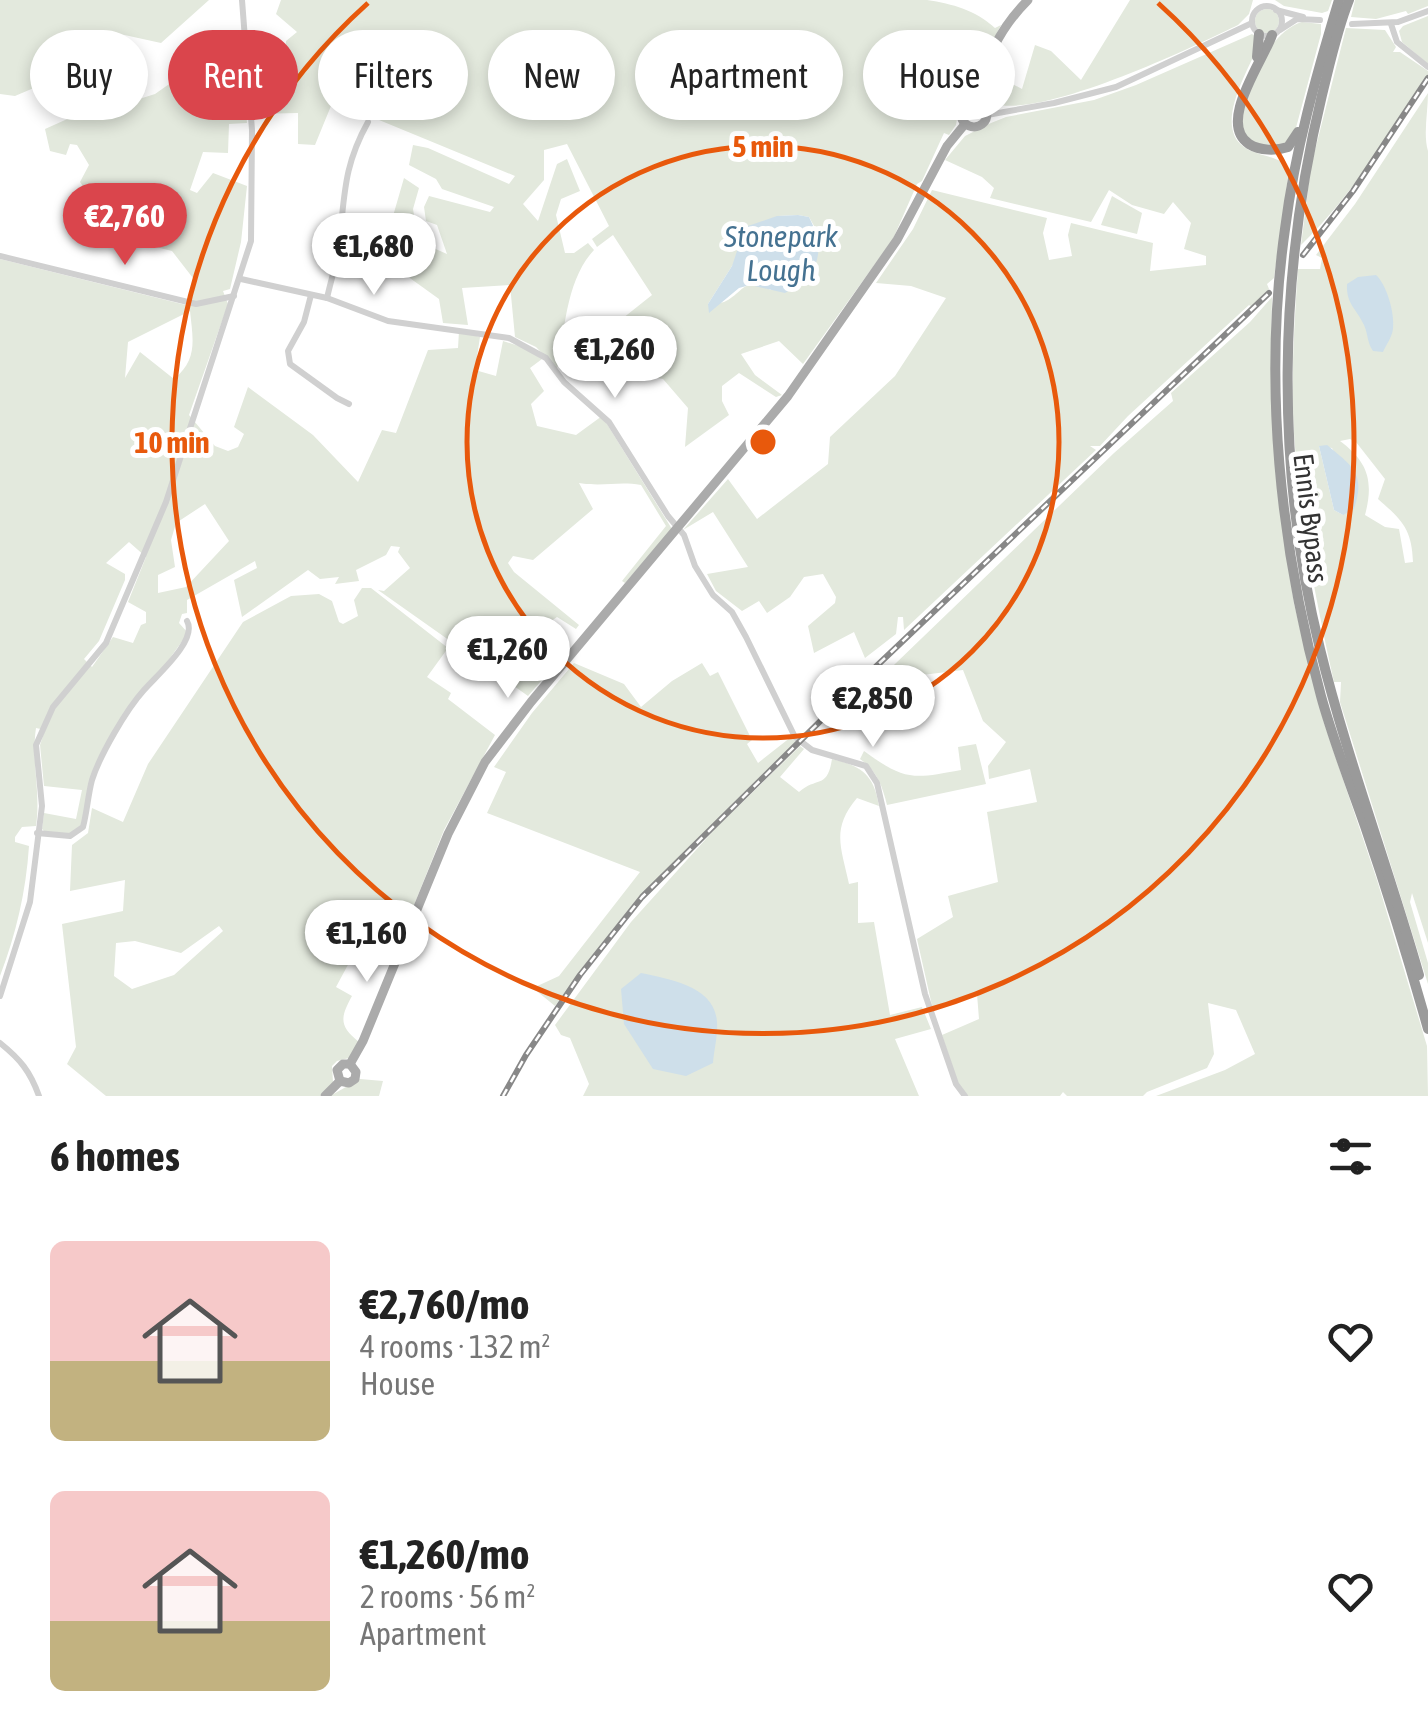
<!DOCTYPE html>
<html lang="en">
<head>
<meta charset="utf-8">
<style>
	:root { --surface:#fff; --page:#f6f6f6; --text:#222; --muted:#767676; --accent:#da454c }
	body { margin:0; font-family:"Asap Condensed",sans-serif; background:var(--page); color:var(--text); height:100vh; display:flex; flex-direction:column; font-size:38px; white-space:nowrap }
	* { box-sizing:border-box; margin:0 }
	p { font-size:32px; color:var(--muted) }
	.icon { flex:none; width:55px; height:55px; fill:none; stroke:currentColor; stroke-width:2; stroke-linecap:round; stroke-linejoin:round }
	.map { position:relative; height:1096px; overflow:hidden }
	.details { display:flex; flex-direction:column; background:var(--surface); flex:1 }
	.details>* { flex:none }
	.hud { position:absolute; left:30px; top:30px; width:1370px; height:90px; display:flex; gap:20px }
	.price { position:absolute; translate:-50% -85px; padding:0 22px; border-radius:35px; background:#fff; color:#222; font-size:32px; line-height:65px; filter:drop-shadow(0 2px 5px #0008) }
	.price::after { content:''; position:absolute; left:50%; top:60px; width:30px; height:22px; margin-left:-15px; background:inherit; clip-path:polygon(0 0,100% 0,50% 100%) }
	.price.active { background:var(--accent); color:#fff }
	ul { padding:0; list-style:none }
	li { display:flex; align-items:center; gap:30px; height:250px; padding:0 50px }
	li span { display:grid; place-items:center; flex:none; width:280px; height:200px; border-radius:15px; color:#555 }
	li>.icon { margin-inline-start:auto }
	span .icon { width:120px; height:120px; fill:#fffc; stroke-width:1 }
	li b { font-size:42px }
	h2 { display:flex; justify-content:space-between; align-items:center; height:120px; padding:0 50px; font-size:42px }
	.pill { padding:0 35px; border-radius:45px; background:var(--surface); box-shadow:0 5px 15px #0003; font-size:35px; line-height:90px }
	.pill.active { background:var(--accent); color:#fff }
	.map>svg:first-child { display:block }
	.green { fill:#e3e9dd; fill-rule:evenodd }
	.water { fill:#cedfea }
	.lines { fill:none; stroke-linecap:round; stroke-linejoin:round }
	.minor { stroke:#d0d0d0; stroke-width:6 }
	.major { stroke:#ababab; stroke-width:9 }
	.highway { stroke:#9a9a9a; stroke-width:10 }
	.rail-casing { stroke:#888; stroke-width:6 }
	.rail { stroke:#fff; stroke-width:2.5; stroke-dasharray:8; stroke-linecap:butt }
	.ring { fill:none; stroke:#e8590c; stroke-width:5 }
	.labels { text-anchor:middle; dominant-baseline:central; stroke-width:10; stroke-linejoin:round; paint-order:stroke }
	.street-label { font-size:28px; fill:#333; stroke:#fff }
	.water-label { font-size:30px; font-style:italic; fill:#457291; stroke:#fff }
	.centre { fill:#e8590c; stroke:#fff; stroke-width:5 }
	.ring-label { font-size:30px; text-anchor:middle; font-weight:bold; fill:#e8590c; stroke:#fff; stroke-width:10; stroke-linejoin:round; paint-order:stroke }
</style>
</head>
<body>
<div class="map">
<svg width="1428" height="1096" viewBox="0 0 1428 1096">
	<rect width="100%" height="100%" fill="#fff"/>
	<g class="green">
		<path d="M0,0H209L161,43L120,34L110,48L134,56L128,89L133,101L155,94L192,68L198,80L243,75L247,123L229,124L228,153L203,152L190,190L197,193L213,173L247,186L241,242L230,289L223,291L228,304L189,415L215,446L228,451L238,447L244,434L234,427L248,387L313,435L358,482L382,430L396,433L428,350L458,348L459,331L480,337L475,370L496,376L503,341L522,347L542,359L530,368L544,391L531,404L537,426L576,435L602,416L672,529L625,583L622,581L666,526L641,485C618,481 604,487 579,483L593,509L533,560L513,556L508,563L514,572L579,625L576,629L557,617L540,629L567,651L528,696L378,590L384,591L410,568L398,552L400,547L391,546L386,555L356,570L359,581L335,584L339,577L320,579L308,570L242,617L234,580L257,568L255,561L187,600V613L182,614L179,623L188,633L165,665L144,686L93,771L81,827L70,834L45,832L42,829L44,813L76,819L82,790L44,786L40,745L45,730L36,728C31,762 41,792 36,826L22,827L15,837V842L29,846C26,892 16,934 0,976V259L190,306L196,282L172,251L96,232C101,210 92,199 80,182L89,165L77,145L70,144L66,155L50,151L45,129L83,112L64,75L15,96L0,94ZM190,311C193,340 198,359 174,379L140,352L125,378L128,342ZM205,504L229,541L186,587L158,593V575L175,567L171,540L176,523ZM129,542L146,557L128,602L146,612V623L141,625L133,643L113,637L92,667L84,659L99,641L125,580V574L106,563Z"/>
		<path d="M281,0H927C953,4 975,10 995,28L1001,25L983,61L976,83L959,106L956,125L949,135L944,133L922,181L917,184L893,239L803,364L779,341L741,354L755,375L782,395L776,397L739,373L722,386V401L729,415L685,447L688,408L663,379L640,375L608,330L652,295L613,235L597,247L592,239L609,226L567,144L544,150V180L523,204L538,221L557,164L567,159L580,191L561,199L556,215L565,253H574L588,243L594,250C566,280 565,330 557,369L536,347L515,337L510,285L462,288L468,325L443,323L439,299L389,263L382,254L404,178L419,188L413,209L415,221L431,232V247L447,254L437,225L426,221L424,207L429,196L490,212L494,207L442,189L436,179L409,165L413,145L428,148L509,184L515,176L333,101L315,145L298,144V113L254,114L252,88L293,78L279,57L286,52V41L297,32L276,14ZM798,215L809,217L818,233L771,290C742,277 745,291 726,301C721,304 714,303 708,304L732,266L778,216Z"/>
		<path d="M1130,0H1253L1249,14L1238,25C1197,45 1022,130 984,99L988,71L1022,89L1035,45L1051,51L1081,80Z"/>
		<path d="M1275,0H1332L1328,11L1322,13L1284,6Z"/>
		<path d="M1355,0H1428V6L1408,14L1406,11L1376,19L1351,17Z"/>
		<circle cx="1267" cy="21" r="12"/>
		<path d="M1428,16V64L1402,42L1399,31L1403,26Z"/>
		<path d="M1302,22L1321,24V34L1293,139L1274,148L1251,143L1240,127C1244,93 1267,32 1302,22Z"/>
		<path d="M1346,28L1385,30L1396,47L1393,52H1400L1428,71V75C1389,134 1353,195 1301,245L1311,166Z"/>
		<path d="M1252,34L1256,37L1257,48C1247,73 1214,126 1244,147C1255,155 1270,155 1282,162L1288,177L1274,278L1267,284L1269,289L1252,307L1249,305L1128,416L1100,446H1090L1096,450L904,630L903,617H898L896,634L865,658L854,632L814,653L808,626L835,603L836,597L823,574L804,577L790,597L767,613L759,601L742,611L716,591L707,574L748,567L713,512L683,530L728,479L757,519L828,464L830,437L895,376L946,298L911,286L876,283L913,229L932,190L1047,218L1043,233L1049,260L1072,256L1068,235L1071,223L1153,243L1150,271L1206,265V256L1184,249L1191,223L1173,202L1164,214L1132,205L1109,190L1091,222L990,198L994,188L982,177L945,160L965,136L991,123L1006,117L1094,100L1136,85Z"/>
		<path d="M1428,93C1428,112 1423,134 1428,151V943L1412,893L1410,902L1428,963V984L1340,702L1341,682H1334C1317,605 1301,526 1295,447C1290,388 1294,328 1298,269H1320L1322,258L1316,255L1355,204ZM1350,439L1356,442L1385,479L1378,499C1402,520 1412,529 1413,562L1405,563L1399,529L1385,527L1365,515C1374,481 1368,462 1340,441ZM1319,446L1332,448L1336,456L1343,515L1334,510Z"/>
		<path d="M1112,196L1142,213L1137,234L1101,225Z"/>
		<path d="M1272,297L1271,345L1276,478L1294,604L1324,723L1377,880L1427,1046L1428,1096H1156L1225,1070L1255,1054L1236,1010L1208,1003L1214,1054L1207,1068L1147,1092L1143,1096H1067L1063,1092L1060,1096H968L958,1083L942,1035L979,1019L977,994L933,1010L917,939L953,917L948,896L998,882L987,812L1037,802L1030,769L989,779L988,766L1006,742L983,721L963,670L922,675L904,704L841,716L1114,453L1173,401L1171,393L1250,322Z"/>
		<path d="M362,588H371L448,648L427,677L451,693L448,699L495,735L444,830L390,965L357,948L336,987L352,996C340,1018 339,1026 359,1042L349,1058L337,1061L332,1066L333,1082L320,1096H106L67,1064L76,1047L62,924L123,911L125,880L70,891L72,845L88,833L92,808L123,822L148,764L243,622L291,596L319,594L332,601L339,622L343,624L358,616L354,600ZM219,926L223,931L174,975L132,989L114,976L116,943L135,941L181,953Z"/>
		<path d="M574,663L624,684L641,707L672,681L702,663L710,676L718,672L752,740L747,744L758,763L791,737L796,742L639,898L555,1006L533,988L559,976L640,872L487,813L506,772L494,767L532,713Z"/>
		<path d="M976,744L986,784L887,805C882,785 877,771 860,759L864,751C905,781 913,779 961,770L958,747Z"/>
		<path d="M800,746L804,749L780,777L799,792C817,776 827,790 832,759C862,766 874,775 879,806L857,798C831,829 841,847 849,884L858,882V923L874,922L890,1015L922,1007L931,1029L895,1039L919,1096H583L589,1084L570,1038L561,1035L555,1025L631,922L714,830Z"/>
		<path d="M360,1079L383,1081L379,1096H330Z"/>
	</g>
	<g class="water">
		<path d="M798,215L809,217C827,252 819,275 785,293L750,285L739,288L709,313L708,304L732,266L745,227L777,216Z"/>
		<path d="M1376,275C1387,285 1395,314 1393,329C1392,337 1386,345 1383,352L1373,351C1367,342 1368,334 1364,325C1356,308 1346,304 1347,284L1358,277Z"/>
		<path d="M1327,445C1352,466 1366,473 1354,509L1343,515L1334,510L1319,446Z"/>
		<path d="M641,973C669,979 715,986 717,1022C718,1036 714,1050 713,1063L686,1076L653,1069L624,1024L621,989Z"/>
	</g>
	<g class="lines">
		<g class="minor">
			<circle cx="1267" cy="21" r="15"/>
			<path d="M1276,10L1303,17"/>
			<path d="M1352,24L1398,22L1428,11"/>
			<path d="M1391,24L1397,42L1428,67"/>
			<path d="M1280,30L1297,19L1320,20"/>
			<path d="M987,115L1054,103L1116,87L1252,23"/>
			<path d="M0,256L196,304L234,296"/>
			<path d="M241,279L327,298L388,321L509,338L546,358L564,382L609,422L668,516L684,535L695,566L713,595L732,612L746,637L795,737L812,750L866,766L877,783L925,994L956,1084L965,1096"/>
			<path d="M311,295L304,322L288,351L290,364L337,398L349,404"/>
			<path d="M327,298C331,280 337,262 339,244C345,195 343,167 368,122"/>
			<path d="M37,833L70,836L83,827C87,812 88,795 92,780C100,755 126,710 144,690C157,675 198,640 187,621"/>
			<path d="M0,996L30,902L42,806L36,745L53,707L106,643L166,502L251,241L252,130L242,0"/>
			<path d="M0,1043C20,1059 30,1071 39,1096"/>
		</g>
		<g class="major">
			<circle cx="974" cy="114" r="13"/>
			<path d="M979,102C981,64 1001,27 1028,0"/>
			<path d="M340,1081L337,1070L343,1064H350L363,1041L448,834L485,762L531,702L788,396L897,240L947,146L965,124"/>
			<path d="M325,1096L340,1081L349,1083L355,1079L356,1072L350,1064"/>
		</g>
		<g class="highway">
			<path d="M1339,0C1316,76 1295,150 1285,229C1263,383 1280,546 1321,696C1333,740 1350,783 1365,826C1388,893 1409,961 1428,1029"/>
			<path d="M1349,0C1337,30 1330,63 1322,95C1278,276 1275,468 1320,649C1347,759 1388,866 1419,975"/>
			<path d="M1272,35C1263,61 1217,123 1249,144C1260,151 1276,151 1288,147L1298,132"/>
			<path d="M1257,57L1259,34"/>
		</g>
		<defs>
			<g id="rail">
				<path d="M1303,255L1353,191L1428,78"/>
				<path d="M503,1096L526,1055L580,975L642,897L865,677L1269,293"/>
			</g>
		</defs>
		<use href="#rail" class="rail-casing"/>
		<use href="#rail" class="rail"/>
	</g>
	<g class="ring">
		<circle cx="763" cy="442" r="296"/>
		<path d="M1158 3A591 591 0 1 1 368 3"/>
	</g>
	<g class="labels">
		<g class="street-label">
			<text transform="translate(1311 518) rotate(83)">Ennis Bypass</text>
		</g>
		<g class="water-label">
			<text x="781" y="236">Stonepark<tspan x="781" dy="34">Lough</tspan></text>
		</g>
	</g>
	<circle cx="763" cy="442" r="15" class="centre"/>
	<g class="ring-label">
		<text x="763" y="157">5 min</text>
		<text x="172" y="453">10 min</text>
	</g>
</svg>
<b class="price active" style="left:125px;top:268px">€2,760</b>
<b class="price" style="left:374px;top:298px">€1,680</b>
<b class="price" style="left:615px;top:401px">€1,260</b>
<b class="price" style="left:508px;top:701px">€1,260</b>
<b class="price" style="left:873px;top:750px">€2,850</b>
<b class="price" style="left:367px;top:985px">€1,160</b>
<div class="hud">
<a class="pill">Buy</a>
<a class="pill active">Rent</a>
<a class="pill">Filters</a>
<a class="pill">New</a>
<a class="pill">Apartment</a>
<a class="pill">House</a>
</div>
</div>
<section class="details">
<h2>6 homes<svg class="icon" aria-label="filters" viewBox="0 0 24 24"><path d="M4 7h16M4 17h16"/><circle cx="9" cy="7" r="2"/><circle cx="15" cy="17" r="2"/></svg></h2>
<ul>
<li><span style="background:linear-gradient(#f6c9c9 60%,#c2b280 0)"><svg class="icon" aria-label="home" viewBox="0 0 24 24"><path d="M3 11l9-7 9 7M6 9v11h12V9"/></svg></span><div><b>€2,760/mo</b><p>4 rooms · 132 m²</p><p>House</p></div><svg class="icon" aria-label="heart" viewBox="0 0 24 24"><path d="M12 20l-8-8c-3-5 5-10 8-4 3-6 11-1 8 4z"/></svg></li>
<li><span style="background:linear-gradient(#f6c9c9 65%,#c2b280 0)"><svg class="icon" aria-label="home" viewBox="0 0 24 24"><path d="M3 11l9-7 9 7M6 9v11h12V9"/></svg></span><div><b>€1,260/mo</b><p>2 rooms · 56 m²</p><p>Apartment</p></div><svg class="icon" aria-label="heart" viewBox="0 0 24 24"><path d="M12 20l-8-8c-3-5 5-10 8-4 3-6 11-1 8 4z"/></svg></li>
</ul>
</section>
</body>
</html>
